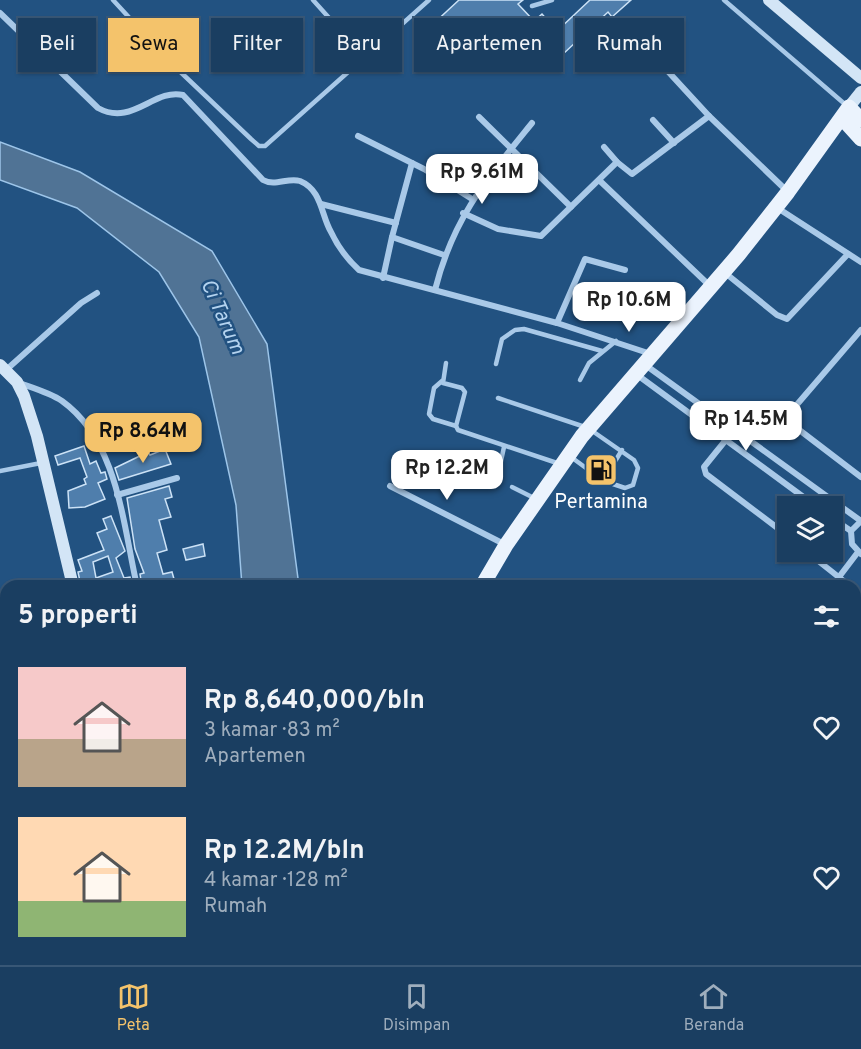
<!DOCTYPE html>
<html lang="id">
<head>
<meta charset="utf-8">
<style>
	:root { --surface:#1a3e61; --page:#234567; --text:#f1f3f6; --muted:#9faebd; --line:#385776; --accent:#f4c36b }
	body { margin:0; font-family:Overpass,sans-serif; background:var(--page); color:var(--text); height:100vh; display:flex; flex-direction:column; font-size:22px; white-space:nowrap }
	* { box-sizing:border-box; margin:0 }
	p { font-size:20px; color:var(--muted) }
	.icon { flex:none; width:33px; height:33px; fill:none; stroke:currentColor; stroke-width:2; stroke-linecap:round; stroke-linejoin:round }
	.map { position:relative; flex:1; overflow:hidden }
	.sheet { position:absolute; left:0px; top:580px; width:861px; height:386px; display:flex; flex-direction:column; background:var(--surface); border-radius:18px 18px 0 0; box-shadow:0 2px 4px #0004,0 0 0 2px var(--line) }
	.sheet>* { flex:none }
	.top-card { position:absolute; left:18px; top:18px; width:825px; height:54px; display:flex; gap:12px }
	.buttons { position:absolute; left:777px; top:496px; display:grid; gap:12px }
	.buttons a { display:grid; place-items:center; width:66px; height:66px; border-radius:0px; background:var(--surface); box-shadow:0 2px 4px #0004,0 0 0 2px var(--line); font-size:30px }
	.price { position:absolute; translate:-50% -51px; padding:0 14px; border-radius:12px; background:#fff; color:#222; font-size:20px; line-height:39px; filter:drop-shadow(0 2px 3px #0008) }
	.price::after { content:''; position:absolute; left:50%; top:36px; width:18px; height:14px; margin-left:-9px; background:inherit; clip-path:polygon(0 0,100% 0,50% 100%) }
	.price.on { background:var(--accent); color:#111 }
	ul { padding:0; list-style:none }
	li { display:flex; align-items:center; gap:18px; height:150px; padding:0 18px }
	li span { display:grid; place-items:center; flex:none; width:168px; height:120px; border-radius:0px; color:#555 }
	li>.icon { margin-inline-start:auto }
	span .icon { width:72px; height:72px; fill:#fffc; stroke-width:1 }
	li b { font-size:26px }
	h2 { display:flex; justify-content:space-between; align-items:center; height:72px; padding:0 18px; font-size:26px }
	.pill { padding:0 21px; border-radius:0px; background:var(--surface); box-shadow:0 2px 4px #0004,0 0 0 2px var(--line); font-size:21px; line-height:54px }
	.pill.on { background:var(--accent); color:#111 }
	.tabs { display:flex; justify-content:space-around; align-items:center; height:84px; border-top:2px solid var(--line); background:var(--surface); font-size:16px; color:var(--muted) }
	.tabs a { display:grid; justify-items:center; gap:3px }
	.tabs .on { color:var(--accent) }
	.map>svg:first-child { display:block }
	.water { fill:#507395; stroke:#9dc5e9; stroke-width:1.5 }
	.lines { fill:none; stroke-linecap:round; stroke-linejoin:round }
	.stream { stroke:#9dc5e9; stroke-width:3 }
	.building { fill:#4f7eac; stroke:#cce2f6; stroke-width:1.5; fill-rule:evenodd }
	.lane { stroke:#a9c9e8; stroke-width:4.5 }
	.street { stroke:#a9c9e8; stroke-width:6 }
	.secondary { stroke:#d3e5f6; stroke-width:12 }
	.primary { stroke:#ebf3fd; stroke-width:15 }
	.labels { text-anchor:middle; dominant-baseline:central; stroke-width:5; stroke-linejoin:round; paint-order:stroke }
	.poi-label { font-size:20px; fill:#fff; stroke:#225281 }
	.water-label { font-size:21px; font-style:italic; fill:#b4d3ef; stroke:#225281 }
</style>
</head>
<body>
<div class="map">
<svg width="861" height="965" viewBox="0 0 861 965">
	<rect width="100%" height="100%" fill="#225281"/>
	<path class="water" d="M0,142L80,172L212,251L267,344L299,586H242L236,505L199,337L159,272L77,208L0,180Z"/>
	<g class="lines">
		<g class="stream">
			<path d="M855,858L861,850"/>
			<path d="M792,965L796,960"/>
		</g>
	</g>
	<g class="building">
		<path d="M459,0H523L518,4L534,21L542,14L557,31L590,0H631L612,17L608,12L547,69L530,52L524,58L510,42L516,37L500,20L462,57L432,25Z"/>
		<path d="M84,446L90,464L96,461L101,473L105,472L107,479L98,483L105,499L85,507L69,508L68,491L86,484L84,479L87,477L80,458L58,465L55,456Z"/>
		<path d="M165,449L171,464L119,480L115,468L148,452L150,455Z"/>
		<path d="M169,486L172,497L165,499L171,517L159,520L167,550L157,553L163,574L172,572L176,586H165L164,583L142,586L140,574L144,573L135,549L127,498Z"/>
		<path d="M111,516L125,551L116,558L124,578L130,577L132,586H115L113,580L96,586H81L78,572L82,571L78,560L104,550L97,533L107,529L103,519ZM108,556L113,572L96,578L93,562Z"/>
		<path d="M203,544L205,556L186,560L183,549Z"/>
	</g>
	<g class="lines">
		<g class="lane">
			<path d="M113,0L171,63L251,139L259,146H265L429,0"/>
			<path d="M313,0L366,59"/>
			<path d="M724,0L847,106"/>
			<path d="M532,6L552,0"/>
			<path d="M446,363L443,383L462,388L465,392L456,426L458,430L560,464"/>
			<path d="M496,364L502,339L515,330L524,329L602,351"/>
			<path d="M580,380L589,363L616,341"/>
			<path d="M442,381L434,388L429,414L433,419L456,426"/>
			<path d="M498,398L588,428L634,460L638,468L633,485L625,488L610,483"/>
			<path d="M571,457L586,468"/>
			<path d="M0,471L41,463"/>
			<path d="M498,475L504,447"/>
			<path d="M604,479L622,450"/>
			<path d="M512,487L534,498"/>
			<path d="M0,957L6,959"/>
			<path d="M10,960L22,965"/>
			<path d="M84,960L85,965"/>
		</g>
		<g class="street">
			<path d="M0,13L98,108C132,127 154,88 183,95L263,180C275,187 288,177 300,181C322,190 321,215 331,232C338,247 347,259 359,270L557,323L651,354"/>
			<path d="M612,64L640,41L709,116L788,192"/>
			<path d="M479,117L571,207"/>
			<path d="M653,120L674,143"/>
			<path d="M358,136L424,169L472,199"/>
			<path d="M604,147L617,162L632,174L709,116"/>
			<path d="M599,180L710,286"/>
			<path d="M321,204L396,223"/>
			<path d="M776,207L861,262"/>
			<path d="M463,213L498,229L541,236L617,162"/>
			<path d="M392,237L444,255"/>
			<path d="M724,272L777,315L787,319L848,254"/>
			<path d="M383,278L392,237L412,163"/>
			<path d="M435,290C453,218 486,180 532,123"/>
			<path d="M557,323L585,259L625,270"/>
			<path d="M644,364L861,521"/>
			<path d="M6,370L81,303L97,293"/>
			<path d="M636,374L817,507"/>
			<path d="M19,383C33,388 50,393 62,401C118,441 123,525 137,586"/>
			<path d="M781,416L861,477"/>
			<path d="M741,434L794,408L861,330"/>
			<path d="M725,441L704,467L706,474L788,536"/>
			<path d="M390,486L506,545"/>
			<path d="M117,495L177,478"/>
			<path d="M832,518L851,531"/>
			<path d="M861,521L851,531L852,544L861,554"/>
			<path d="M807,552L850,586"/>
			<path d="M839,577L858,552"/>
			<path d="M855,591L861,596"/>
			<path d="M855,903L861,893"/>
			<path d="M855,936L861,939"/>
			<path d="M547,960L554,965"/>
			<path d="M630,960L633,962"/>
			<path d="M438,965L440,960"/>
			<path d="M533,965L537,960"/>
			<path d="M826,965L829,960"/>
		</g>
		<g class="secondary">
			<path d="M769,0L861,78"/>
			<path d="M849,107L861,92"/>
			<path d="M0,365L17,382L24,396L37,436L73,586"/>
			<path d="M164,960V965"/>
			<path d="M387,965L388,960"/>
		</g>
		<g class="primary">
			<path d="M842,118L861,139"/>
			<path d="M482,586L506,545L582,436L739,254L788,192L849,107L861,120"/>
			<path d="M0,753L6,750"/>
		</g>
	</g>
	<defs>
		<symbol id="fuel-square" viewBox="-11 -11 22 22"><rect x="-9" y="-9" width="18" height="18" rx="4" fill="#f4c36b" stroke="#225281"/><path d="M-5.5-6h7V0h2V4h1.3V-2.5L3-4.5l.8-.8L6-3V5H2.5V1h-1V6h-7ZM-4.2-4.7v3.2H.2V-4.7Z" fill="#111"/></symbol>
	</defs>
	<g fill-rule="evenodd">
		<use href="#fuel-square" x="582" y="451" width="38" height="38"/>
	</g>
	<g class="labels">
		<g class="poi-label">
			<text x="601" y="503">Pertamina</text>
		</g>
		<g class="water-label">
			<text transform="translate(222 317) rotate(66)">Ci Tarum</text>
		</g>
	</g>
</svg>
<div class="buttons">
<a><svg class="icon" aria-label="layers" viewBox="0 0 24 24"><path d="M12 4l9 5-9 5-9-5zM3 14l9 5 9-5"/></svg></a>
</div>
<b class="price" style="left:482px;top:205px">Rp 9.61M</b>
<b class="price" style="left:629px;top:333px">Rp 10.6M</b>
<b class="price" style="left:746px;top:452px">Rp 14.5M</b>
<b class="price on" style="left:143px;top:464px">Rp 8.64M</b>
<b class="price" style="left:447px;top:501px">Rp 12.2M</b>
<div class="top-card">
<a class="pill">Beli</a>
<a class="pill on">Sewa</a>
<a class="pill">Filter</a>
<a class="pill">Baru</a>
<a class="pill">Apartemen</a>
<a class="pill">Rumah</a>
</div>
<section class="sheet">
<h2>5 properti<svg class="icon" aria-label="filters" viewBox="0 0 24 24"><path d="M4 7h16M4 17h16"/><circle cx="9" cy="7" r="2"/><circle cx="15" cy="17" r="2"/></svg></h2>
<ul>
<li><span style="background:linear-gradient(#f6c9c9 60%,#b9a48a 0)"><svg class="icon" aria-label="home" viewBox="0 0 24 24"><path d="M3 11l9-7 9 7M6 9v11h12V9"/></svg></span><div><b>Rp 8,640,000/bln</b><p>3 kamar · 83 m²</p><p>Apartemen</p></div><svg class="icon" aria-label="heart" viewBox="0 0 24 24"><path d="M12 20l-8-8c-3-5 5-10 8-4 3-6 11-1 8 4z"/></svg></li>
<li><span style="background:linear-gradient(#ffd9b3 70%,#8fb573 0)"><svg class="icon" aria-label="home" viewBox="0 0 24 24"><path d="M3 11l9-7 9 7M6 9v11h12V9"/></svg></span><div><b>Rp 12.2M/bln</b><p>4 kamar · 128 m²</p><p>Rumah</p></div><svg class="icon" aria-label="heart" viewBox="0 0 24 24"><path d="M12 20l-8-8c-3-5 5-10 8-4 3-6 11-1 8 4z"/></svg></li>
</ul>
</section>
</div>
<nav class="tabs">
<a class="on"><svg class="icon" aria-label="map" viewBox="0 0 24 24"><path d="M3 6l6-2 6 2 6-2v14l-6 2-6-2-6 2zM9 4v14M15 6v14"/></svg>Peta</a>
<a><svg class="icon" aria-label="saved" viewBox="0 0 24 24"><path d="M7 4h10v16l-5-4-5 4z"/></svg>Disimpan</a>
<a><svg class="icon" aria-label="home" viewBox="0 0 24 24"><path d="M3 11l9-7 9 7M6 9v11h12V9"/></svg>Beranda</a>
</nav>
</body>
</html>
